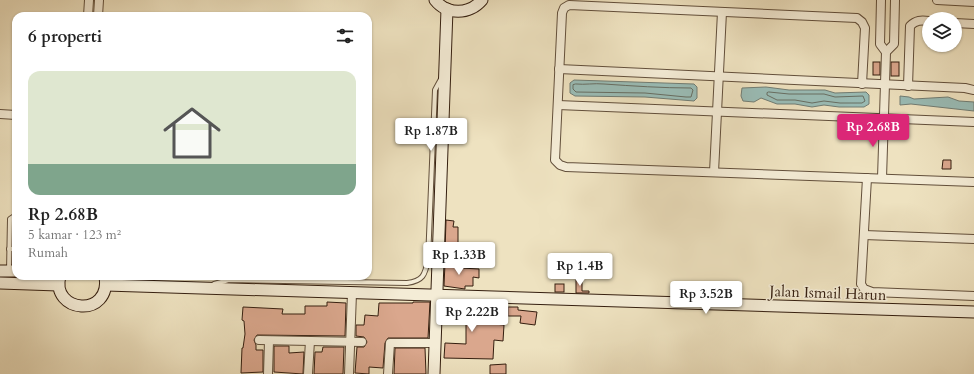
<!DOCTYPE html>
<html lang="id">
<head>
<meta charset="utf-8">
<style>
	:root { --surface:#fff; --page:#f6f6f6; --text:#222; --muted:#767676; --line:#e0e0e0; --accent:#db2777 }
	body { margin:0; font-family:Cardo,serif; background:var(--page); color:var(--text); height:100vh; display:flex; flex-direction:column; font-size:15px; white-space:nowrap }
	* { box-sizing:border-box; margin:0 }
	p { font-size:13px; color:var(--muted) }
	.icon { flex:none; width:22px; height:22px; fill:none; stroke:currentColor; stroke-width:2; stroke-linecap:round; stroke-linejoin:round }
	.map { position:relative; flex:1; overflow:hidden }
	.details { position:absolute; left:12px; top:12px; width:360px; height:268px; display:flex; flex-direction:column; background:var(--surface); border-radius:12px; box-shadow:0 1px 3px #0004 }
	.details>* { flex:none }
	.buttons { position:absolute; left:922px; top:12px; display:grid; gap:8px }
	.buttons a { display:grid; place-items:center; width:40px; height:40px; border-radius:50%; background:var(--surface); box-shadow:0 1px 3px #0004; font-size:20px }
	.price { position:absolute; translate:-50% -34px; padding:0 9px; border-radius:4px; background:#fff; color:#222; font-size:13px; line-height:26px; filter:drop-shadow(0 1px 2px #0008) }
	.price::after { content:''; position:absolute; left:50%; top:24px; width:12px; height:9px; margin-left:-6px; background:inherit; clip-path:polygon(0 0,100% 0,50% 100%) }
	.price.selected { background:var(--accent); color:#fff }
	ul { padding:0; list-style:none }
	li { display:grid; align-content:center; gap:8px; height:212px; padding:0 16px }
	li+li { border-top:1px solid var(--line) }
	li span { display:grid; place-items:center; height:124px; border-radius:12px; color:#555 }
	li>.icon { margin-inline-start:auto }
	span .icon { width:72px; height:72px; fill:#fffc; stroke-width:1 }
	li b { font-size:17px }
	h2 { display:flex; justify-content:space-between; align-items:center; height:48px; padding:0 16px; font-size:17px }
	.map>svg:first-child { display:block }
	.water { fill:#9abdb7; stroke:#717d74 }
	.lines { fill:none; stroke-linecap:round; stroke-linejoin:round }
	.shore { stroke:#676e63; stroke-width:1 }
	.building { fill:#daa78d; stroke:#341e0f }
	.lane-casing { stroke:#624f3b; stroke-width:6 }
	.street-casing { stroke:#624f3b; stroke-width:10 }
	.secondary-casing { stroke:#341e0f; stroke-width:13 }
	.lane { stroke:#f4ecd6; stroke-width:4 }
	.street { stroke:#f4ecd6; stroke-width:8 }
	.secondary { stroke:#f4ecd6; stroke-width:11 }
	.labels { text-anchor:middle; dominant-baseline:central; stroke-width:3; stroke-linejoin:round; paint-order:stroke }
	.street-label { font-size:15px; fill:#341e0f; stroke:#f4ecd6 }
</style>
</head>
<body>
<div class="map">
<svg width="974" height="374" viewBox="0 0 974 374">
	<rect width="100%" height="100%" fill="#eee2c0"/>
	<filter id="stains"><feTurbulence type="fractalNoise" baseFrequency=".005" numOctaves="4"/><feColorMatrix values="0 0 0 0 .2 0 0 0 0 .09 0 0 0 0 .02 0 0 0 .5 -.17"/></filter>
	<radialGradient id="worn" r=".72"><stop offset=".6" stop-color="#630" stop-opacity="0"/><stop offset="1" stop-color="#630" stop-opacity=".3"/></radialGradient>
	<g class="water">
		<path d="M574,80L694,84L697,87V98L694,101L645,97L575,96L570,93V83Z"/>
		<path d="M766,87L789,90H825L835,93L866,92L869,95V104L864,107H839L824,105L812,107L795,104H777L761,98L754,102L743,101L741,96L742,88Z"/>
		<path d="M900,96L909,97L914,99L948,97L959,101L974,102V111L911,104L900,105Z"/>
	</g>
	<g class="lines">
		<g class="shore">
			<path d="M576,84C585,85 594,83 604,84C633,86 662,88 691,88L693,90L691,97H686L645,93L576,92L573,89V85Z"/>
			<path d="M769,92L789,94H824L835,97L863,96L865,101L862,103H840L824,101L812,103L795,100H777L767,95V93Z"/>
		</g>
	</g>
	<g class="building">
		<rect x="873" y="62" width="7" height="13"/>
		<rect x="891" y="62" width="8" height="14"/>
		<path d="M943,160H951V169H942Z"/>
		<path d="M446,220L454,221L453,227H458V244H461V252L445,251Z"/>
		<path d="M452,262V264H461V268L479,269V278L473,277V286H465V289L444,286L445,263Z"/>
		<path d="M576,279H582V291H589V293H576Z"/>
		<rect x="555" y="284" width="9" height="8"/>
		<path d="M327,302L346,303L345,336L257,335L254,340L256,345V350H263V372L241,373L242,348H243L245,334L244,321L242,320L243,307L283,309L282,314H305V306H327Z"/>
		<path d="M413,302H430L428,338H388L385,343L383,368L369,367V374L355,373L357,347H364L367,342L364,337L356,336V325H364L365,315L378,316L379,303H413Z"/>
		<path d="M444,303H466V305L484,306V323L504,325L503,341L494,340L493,359L444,358L445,343L466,344V321L443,319Z"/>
		<path d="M508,307H518V310L537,312L535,325L520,323L521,316H508Z"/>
		<path d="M274,346H289V353L304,352L303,374L274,372Z"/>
		<path d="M323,347H344L343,374H314L315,352H322Z"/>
		<path d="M395,348H425L426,374H394Z"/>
		<path d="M506,364V374H490V365Z"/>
	</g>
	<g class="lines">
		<defs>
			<g id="lane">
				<path d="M9,249H16"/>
				<path d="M9,271L10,219L16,215"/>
				<path d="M214,284L229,280L407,283C423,281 425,275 428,260L435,90L441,79"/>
			</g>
			<g id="street">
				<path d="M881,0L880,44L886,52"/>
				<path d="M937,0L974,2"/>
				<path d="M88,16L89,0"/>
				<path d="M98,16L99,0"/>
				<path d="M955,23L974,24"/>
				<path d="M559,69L965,88L974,90"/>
				<path d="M862,84L865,28L862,22L857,18L569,5L564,8L562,13L555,160L560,165L566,167L974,182"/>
				<path d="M908,86L910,26C916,20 921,20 929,21"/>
				<path d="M558,105L974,122"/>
				<path d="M0,114L16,115"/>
				<path d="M714,172L722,12"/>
				<path d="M867,178L861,284L864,289L872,292L974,296"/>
				<path d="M882,178L886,52L894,44L895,0"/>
				<path d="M864,235L974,239"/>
				<path d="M259,340L362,342"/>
				<path d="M268,374L269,341"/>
				<path d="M308,374L310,341"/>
				<path d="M349,374L352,293"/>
				<path d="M388,374L390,343H436"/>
			</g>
			<g id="secondary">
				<path d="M435,0C447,15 469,15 482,0"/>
				<path d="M0,271H16"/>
				<path d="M60,276C50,313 112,319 105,276"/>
				<path d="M0,283L58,285"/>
				<path d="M106,285L974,312"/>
				<path d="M434,374L447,9"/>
			</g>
		</defs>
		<use href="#lane" class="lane-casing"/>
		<use href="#street" class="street-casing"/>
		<use href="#secondary" class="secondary-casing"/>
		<use href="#lane" class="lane"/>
		<use href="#street" class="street"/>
		<use href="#secondary" class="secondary"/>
	</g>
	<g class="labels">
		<g class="street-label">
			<text transform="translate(828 293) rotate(2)">Jalan Ismail Harun</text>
		</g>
	</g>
	<rect width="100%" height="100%" filter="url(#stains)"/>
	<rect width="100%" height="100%" fill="url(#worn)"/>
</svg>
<div class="buttons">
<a><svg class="icon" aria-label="layers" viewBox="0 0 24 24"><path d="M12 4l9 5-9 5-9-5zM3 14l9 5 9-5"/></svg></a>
</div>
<b class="price selected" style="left:873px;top:148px">Rp 2.68B</b>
<b class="price" style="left:431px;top:152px">Rp 1.87B</b>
<b class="price" style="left:459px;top:276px">Rp 1.33B</b>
<b class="price" style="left:580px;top:287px">Rp 1.4B</b>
<b class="price" style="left:706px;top:315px">Rp 3.52B</b>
<b class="price" style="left:472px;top:333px">Rp 2.22B</b>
<section class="details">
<h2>6 properti<svg class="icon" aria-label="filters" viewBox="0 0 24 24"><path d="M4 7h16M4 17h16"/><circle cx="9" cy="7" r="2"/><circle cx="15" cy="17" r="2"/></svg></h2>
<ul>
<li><span style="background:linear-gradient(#dfe7d0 75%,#7fa58c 0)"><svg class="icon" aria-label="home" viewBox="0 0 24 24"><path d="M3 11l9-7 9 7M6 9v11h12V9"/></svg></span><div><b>Rp 2.68B</b><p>5 kamar · 123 m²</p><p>Rumah</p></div></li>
</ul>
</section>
</div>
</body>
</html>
